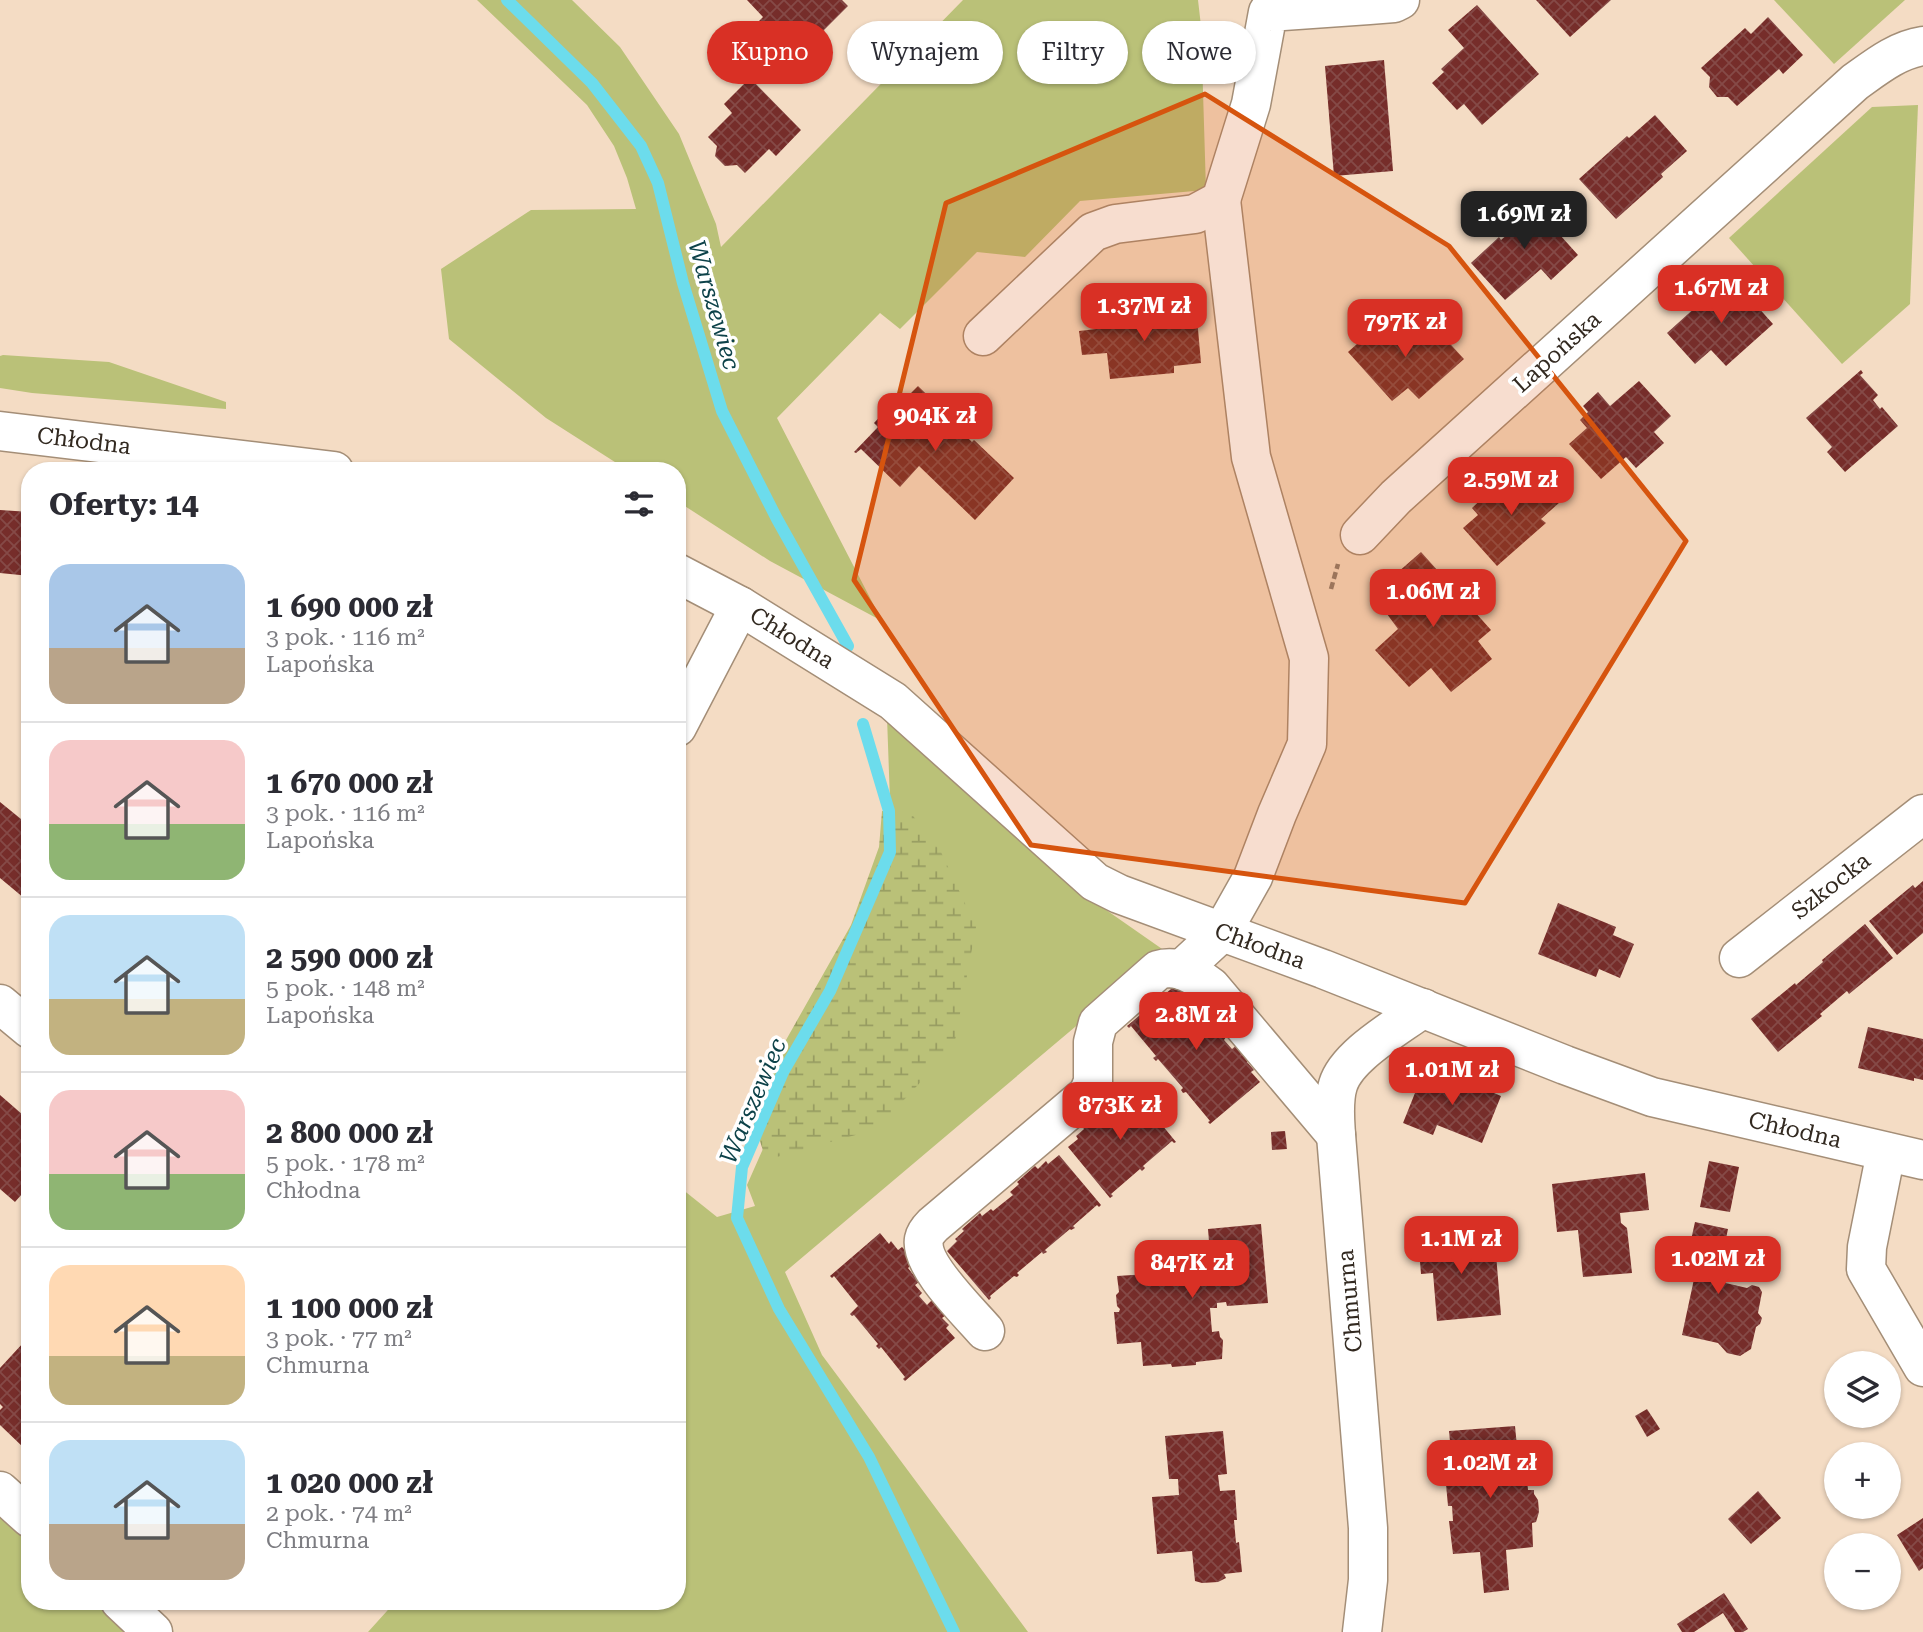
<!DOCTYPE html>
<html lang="pl">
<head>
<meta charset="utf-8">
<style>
	:root { --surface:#fff; --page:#f7f7f7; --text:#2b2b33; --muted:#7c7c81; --line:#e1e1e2; --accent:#d93025 }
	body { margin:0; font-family:"Roboto Serif",serif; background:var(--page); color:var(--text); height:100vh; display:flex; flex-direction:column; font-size:26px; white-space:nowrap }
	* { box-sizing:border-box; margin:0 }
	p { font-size:23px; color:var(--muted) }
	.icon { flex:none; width:38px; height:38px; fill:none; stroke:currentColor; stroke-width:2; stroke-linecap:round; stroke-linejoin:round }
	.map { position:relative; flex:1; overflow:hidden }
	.sheet { position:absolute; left:21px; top:462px; width:665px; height:1148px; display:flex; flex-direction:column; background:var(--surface); border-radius:28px; box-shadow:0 2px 5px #0004 }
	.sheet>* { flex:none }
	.top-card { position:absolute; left:707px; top:21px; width:665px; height:63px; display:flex; gap:14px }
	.controls { position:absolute; left:1824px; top:1351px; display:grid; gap:14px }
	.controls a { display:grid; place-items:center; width:77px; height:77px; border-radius:50%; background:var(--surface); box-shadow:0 2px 5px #0004; font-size:35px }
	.price { position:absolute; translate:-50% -60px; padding:0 16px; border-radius:14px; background:var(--accent); color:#fff; font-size:23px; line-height:46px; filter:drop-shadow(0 2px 4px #0008) }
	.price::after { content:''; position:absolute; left:50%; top:42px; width:21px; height:16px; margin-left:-10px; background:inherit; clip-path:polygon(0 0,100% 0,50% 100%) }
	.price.active { background:#222; color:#fff }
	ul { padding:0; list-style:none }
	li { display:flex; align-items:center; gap:21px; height:175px; padding:0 28px }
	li+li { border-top:2px solid var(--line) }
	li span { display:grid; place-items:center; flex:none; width:196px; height:140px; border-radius:21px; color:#555 }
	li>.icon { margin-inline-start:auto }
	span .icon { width:84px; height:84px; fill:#fffc; stroke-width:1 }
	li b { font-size:30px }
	h2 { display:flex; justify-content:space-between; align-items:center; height:84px; padding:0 28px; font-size:30px }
	.pill { padding:0 24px; border-radius:32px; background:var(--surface); box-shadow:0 2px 5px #0004; font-size:24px; line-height:63px }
	.pill.active { background:var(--accent); color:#fff }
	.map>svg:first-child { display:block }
	.grass { fill:#bac178 }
	.wetland { fill:url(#wetland-marsh) }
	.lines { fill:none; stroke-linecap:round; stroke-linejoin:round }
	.stream { stroke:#6cdcec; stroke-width:12 }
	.building { fill:url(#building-cross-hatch) }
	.minor-casing { stroke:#a48e77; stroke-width:41 }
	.path { stroke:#8e7e6e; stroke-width:4.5; stroke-dasharray:7 3.5; stroke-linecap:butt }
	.minor { stroke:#fff; stroke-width:38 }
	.marked { fill:#d6540e; fill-opacity:0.2; stroke:#d6540e; stroke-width:5; stroke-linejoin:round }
	.labels { text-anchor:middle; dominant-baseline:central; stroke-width:7; stroke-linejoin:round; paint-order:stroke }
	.street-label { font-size:23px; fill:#322920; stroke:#fff }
	.water-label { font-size:24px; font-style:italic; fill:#0d4249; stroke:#fff }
</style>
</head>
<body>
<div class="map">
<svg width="1923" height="1632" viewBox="0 0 1923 1632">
	<defs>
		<pattern id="wetland-marsh" width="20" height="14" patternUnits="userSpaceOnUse" patternTransform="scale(1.75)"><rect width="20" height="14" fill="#bac178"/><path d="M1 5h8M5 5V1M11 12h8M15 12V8" fill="none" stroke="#989d62"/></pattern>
		<pattern id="building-cross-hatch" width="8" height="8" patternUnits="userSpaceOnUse" patternTransform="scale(1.75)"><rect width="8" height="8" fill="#762d2a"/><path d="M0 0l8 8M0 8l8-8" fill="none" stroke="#854a47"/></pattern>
	</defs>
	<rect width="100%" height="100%" fill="#f4dcc4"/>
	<g class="grass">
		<path d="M477,0H572L620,47L679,134L716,224L721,247L963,0H1198L1201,26L1206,190L1080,201L1025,257L977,252L900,329L880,313L777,418L882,621L770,561L677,501V471H629L546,418L449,339L441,269L531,210L636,209L627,178L614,146L587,105Z"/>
		<path d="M1774,0H1905L1834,64Z"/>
		<path d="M1918,105L1910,304L1842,364L1729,238L1872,107Z"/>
		<path d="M3,355L109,362L226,402V409L32,393L0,388V356Z"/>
		<path d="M887,717L1089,898L1165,951L785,1272L822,1355L1028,1632H368L396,1601H677V1185L717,1217L755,1206L747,1185L892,857Z"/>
		<path d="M0,1514L30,1541V1601H96L130,1632H0Z"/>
	</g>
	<path class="wetland" d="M882,811L910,812L941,852L976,927L954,1046L877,1129L766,1160L751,1113L773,1063L851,925L879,847Z"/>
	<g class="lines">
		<g class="stream">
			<path d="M507,0L592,83L641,146L658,183L683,283L722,411L777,519L848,646"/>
			<path d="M863,724L889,811L890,852L830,991L783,1072L742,1167L737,1218L779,1309L869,1457L954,1632"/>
		</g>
	</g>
	<g class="building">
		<path d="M747,0H842L848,6L801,53L782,34L778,39L759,21L763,17Z"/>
		<path d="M1536,0H1611L1570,37Z"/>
		<path d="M1477,5L1539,74L1482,125L1464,104L1457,110L1432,83L1444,72L1441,69L1464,48L1448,30Z"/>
		<path d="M1768,17L1803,55L1783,74L1779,69L1737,106L1728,97H1717L1709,87L1710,77L1701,68L1745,28L1751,34Z"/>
		<path d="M1384,60L1393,171L1334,176L1325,66Z"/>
		<path d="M750,78L801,130L776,156L769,149L745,173L737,165L725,166L715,156L717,146L708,137L732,113L724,104Z"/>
		<path d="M1655,115L1687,151L1661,174L1663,177L1616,219L1579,179L1627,136L1629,138Z"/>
		<path d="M1523,194L1578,255L1551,280L1541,269L1505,300L1471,263L1499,237L1501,240L1515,228L1502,213Z"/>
		<path d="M1730,276L1773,324L1726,366L1711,350L1695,364L1667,333Z"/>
		<path d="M1168,308L1169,321L1197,318L1201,363L1174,366V373L1110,379L1107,353L1082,355L1079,331L1105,328L1104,314Z"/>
		<path d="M1403,314L1430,344L1441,334L1464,359L1419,399L1408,388L1392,401L1348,352L1375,328L1380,334Z"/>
		<path d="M1861,370L1863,373L1860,375L1878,395L1873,400L1880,409L1882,407L1898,426L1845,472L1827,452L1832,447L1806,418Z"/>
		<path d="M1639,381L1671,416L1654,432L1664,443L1636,468L1626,457L1601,479L1569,444L1587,428L1580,420L1588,412L1583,406L1598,392L1610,406Z"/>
		<path d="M918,386L951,418L949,420L972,442L974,440L1014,478L975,520L919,466L900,487L861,449L856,453L854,452L878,427L874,423L891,405L895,409Z"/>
		<path d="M1531,470L1560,502L1541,519L1546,523L1497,566L1463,528L1478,515L1472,508L1490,491L1496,499Z"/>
		<path d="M0,510L30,512V576L0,573Z"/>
		<path d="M1421,552L1491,630L1478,641L1492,659L1451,692L1431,668L1409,687L1375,650L1398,629L1387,614L1406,599L1389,580Z"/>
		<path d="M0,802L21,819L24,815L30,820V903L0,878Z"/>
		<path d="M1923,881V933L1897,955L1869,921L1913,885L1915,888Z"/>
		<path d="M1558,903L1616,927L1613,935L1634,944L1620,978L1599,969L1596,977L1538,954Z"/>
		<path d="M1865,924L1893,958L1849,994L1847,991L1820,1014L1822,1016L1778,1052L1751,1019L1795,983L1796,985L1823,962L1822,960Z"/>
		<path d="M1177,984L1186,994L1188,993L1195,1000L1199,997L1224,1026L1220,1029L1226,1037L1224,1040L1232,1049L1238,1044L1251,1058L1247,1062L1254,1070L1251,1072L1260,1082L1210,1124L1208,1122L1210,1121L1186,1092L1183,1093L1181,1090L1183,1088L1158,1059L1156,1061L1153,1058L1156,1056L1131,1026L1129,1028L1127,1026Z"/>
		<path d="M1868,1027L1923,1039V1080L1914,1078V1081L1858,1068Z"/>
		<path d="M1425,1068L1466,1085L1468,1082L1501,1096L1482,1143L1437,1125L1433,1135L1403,1123Z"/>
		<path d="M1134,1091L1176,1142L1174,1143L1172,1141L1143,1166L1145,1168L1142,1171L1140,1169L1111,1194L1113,1196L1110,1198L1068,1147L1078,1139L1076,1136L1084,1129L1081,1125L1095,1113L1110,1101L1113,1105L1121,1097L1123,1100Z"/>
		<path d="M0,1095L30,1121V1185L15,1202L0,1189Z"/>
		<path d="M1285,1131L1287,1149L1272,1150L1271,1132Z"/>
		<path d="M1059,1155L1101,1205L1099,1207L1097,1205L1073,1226L1075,1228L1071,1230L1070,1229L1045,1250L1047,1252L1043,1254L1042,1252L1017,1273L1019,1275L1017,1277L1014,1276L990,1296L991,1298L989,1300L947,1251L957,1241L955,1239L964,1231L962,1229L980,1213L982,1216L991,1209L993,1211L1013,1195L1010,1192L1019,1184L1017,1182L1035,1166L1038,1169L1046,1161L1048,1164Z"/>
		<path d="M1709,1161L1739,1167L1730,1212L1700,1207Z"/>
		<path d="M1645,1173L1649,1210L1620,1213L1621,1223L1627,1228L1632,1273L1583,1277L1578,1230L1557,1232L1552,1184Z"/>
		<path d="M1695,1222L1728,1229L1717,1281L1747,1288L1752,1285L1759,1287L1762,1292L1758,1313L1762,1318L1760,1324L1756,1327L1751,1349L1740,1356L1727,1353L1718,1343L1682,1335L1694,1279L1683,1276Z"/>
		<path d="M1261,1224L1268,1303L1227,1306L1226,1302L1217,1303V1308H1210L1212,1332L1219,1331L1220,1337L1223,1340L1222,1359L1196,1362V1365L1172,1367L1171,1364L1143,1366L1141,1342L1117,1344L1114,1312H1119L1120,1309L1117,1306L1116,1295L1119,1292L1117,1276L1164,1273L1163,1270L1185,1268L1186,1271L1198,1270V1268L1211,1266L1208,1229Z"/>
		<path d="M1467,1232V1245L1495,1242L1501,1315L1437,1321L1433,1273L1421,1274L1418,1236Z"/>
		<path d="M880,1233L889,1244L891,1241L898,1250L902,1247L915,1261L908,1268L919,1282L915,1285L922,1293L919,1296L927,1305L933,1299L946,1315L942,1318L949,1325L946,1328L955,1338L905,1381L903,1379L905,1377L881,1347L879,1349L876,1346L878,1344L854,1315L852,1316L850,1314L858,1306L834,1276L832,1278L830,1276Z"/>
		<path d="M24,1342L30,1348V1442L24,1448L0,1425V1410L3,1407L0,1404V1368Z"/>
		<path d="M1647,1409L1660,1429L1647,1437L1635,1416Z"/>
		<path d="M1515,1426L1519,1467L1526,1466L1528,1490H1534V1494L1538,1500L1539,1512L1536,1522L1532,1523L1533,1547L1506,1550L1509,1590L1484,1593L1480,1552L1453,1554L1449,1521H1453L1452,1506H1448L1445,1473H1453L1449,1431Z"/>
		<path d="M1223,1431L1227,1474L1218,1475L1220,1491L1235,1490L1237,1520H1234L1236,1543L1239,1542L1242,1572L1224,1574L1226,1578L1218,1582L1202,1583L1195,1581L1192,1551L1157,1554L1152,1497L1179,1495L1178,1479H1169L1165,1436Z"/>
		<path d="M1758,1491L1781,1518L1751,1544L1728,1519Z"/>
		<path d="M1923,1518V1568L1919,1571L1897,1535Z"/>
		<path d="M1724,1593L1748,1629L1743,1632H1735L1723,1613L1694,1632H1682L1677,1624Z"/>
	</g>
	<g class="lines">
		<defs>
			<g id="minor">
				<path d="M983,336L1093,232L1115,224L1195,214L1221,200L1251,104L1268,12L1369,5L1394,3L1400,0"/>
				<path d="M0,431L334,471"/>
				<path d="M1360,535L1396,497L1855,82C1876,67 1897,50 1923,46"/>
				<path d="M677,573L740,606L893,701L1095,882L1119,894L1323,969L1565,1065L1652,1097L1923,1160"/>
				<path d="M677,727L740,606"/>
				<path d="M1739,958L1923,814"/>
				<path d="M1181,970L1222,932L1253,877L1277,814L1307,744L1309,658L1251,457L1221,200"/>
				<path d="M0,1004L30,1029"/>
				<path d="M1886,1152L1867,1247L1866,1269L1923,1367"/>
				<path d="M985,1331C969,1312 919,1265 924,1239C925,1234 929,1229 933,1225L1088,1094L1093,1082V1042L1098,1023L1158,970C1178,964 1195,975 1211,987L1336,1135"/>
				<path d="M0,1491L30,1518"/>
				<path d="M120,1601L153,1632"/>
				<path d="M1362,1632L1368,1580V1528L1336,1135C1335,1119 1333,1101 1338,1085C1347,1055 1398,1027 1423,1008"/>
			</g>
		</defs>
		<use href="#minor" class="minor-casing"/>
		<path class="path" d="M1331,589L1338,564"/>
		<use href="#minor" class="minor"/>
	</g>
	<path class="marked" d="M1205,94L1449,246L1686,541L1465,903L1031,845L854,580L946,203Z"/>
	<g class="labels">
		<g class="street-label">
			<text transform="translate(1557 352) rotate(-42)">Lapońska</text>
			<text transform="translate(84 441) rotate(7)">Chłodna</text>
			<text transform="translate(792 638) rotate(32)">Chłodna</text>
			<text transform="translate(1831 886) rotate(-38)">Szkocka</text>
			<text transform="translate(1260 946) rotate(20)">Chłodna</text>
			<text transform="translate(1795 1130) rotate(13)">Chłodna</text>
			<text transform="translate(1350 1301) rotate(-95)">Chmurna</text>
		</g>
		<g class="water-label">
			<text transform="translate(714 305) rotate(74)">Warszewiec</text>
			<text transform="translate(753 1101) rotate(-67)">Warszewiec</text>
		</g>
	</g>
</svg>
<div class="controls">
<a><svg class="icon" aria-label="layers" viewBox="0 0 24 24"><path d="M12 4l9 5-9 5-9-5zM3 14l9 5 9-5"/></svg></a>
<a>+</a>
<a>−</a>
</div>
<b class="price active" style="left:1524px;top:251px">1.69M zł</b>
<b class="price" style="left:1721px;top:325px">1.67M zł</b>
<b class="price" style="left:1144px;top:343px">1.37M zł</b>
<b class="price" style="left:1405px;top:359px">797K zł</b>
<b class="price" style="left:935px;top:453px">904K zł</b>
<b class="price" style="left:1511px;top:517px">2.59M zł</b>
<b class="price" style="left:1433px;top:629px">1.06M zł</b>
<b class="price" style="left:1196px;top:1052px">2.8M zł</b>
<b class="price" style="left:1452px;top:1107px">1.01M zł</b>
<b class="price" style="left:1120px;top:1142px">873K zł</b>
<b class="price" style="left:1461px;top:1276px">1.1M zł</b>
<b class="price" style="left:1718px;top:1296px">1.02M zł</b>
<b class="price" style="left:1192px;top:1300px">847K zł</b>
<b class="price" style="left:1490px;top:1500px">1.02M zł</b>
<div class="top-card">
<a class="pill active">Kupno</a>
<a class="pill">Wynajem</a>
<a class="pill">Filtry</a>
<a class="pill">Nowe</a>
</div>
<section class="sheet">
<h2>Oferty: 14<svg class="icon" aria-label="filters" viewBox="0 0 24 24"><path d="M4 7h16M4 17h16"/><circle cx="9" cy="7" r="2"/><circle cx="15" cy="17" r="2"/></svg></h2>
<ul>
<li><span style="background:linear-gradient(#a9c7e8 60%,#b9a48a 0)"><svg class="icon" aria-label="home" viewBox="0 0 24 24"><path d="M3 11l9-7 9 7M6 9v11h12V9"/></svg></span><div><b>1 690 000 zł</b><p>3 pok. · 116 m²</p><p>Lapońska</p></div></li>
<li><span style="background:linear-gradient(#f6c9c9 60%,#8fb573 0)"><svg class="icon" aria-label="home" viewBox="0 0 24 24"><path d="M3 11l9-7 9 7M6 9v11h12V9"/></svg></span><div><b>1 670 000 zł</b><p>3 pok. · 116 m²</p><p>Lapońska</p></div></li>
<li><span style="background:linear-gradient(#bfe0f5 60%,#c2b280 0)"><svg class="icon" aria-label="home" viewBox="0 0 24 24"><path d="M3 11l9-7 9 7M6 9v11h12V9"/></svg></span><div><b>2 590 000 zł</b><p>5 pok. · 148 m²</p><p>Lapońska</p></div></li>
<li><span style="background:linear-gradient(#f6c9c9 60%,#8fb573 0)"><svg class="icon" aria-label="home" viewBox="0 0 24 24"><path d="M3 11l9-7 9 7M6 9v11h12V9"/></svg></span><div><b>2 800 000 zł</b><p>5 pok. · 178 m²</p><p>Chłodna</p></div></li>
<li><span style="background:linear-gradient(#ffd9b3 65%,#c2b280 0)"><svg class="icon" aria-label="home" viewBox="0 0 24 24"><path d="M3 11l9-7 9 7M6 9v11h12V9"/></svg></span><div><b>1 100 000 zł</b><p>3 pok. · 77 m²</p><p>Chmurna</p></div></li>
<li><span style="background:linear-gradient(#bfe0f5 60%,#b9a48a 0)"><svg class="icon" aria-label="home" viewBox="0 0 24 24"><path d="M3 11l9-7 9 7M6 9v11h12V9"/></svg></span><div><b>1 020 000 zł</b><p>2 pok. · 74 m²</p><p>Chmurna</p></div></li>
</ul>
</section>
</div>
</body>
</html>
